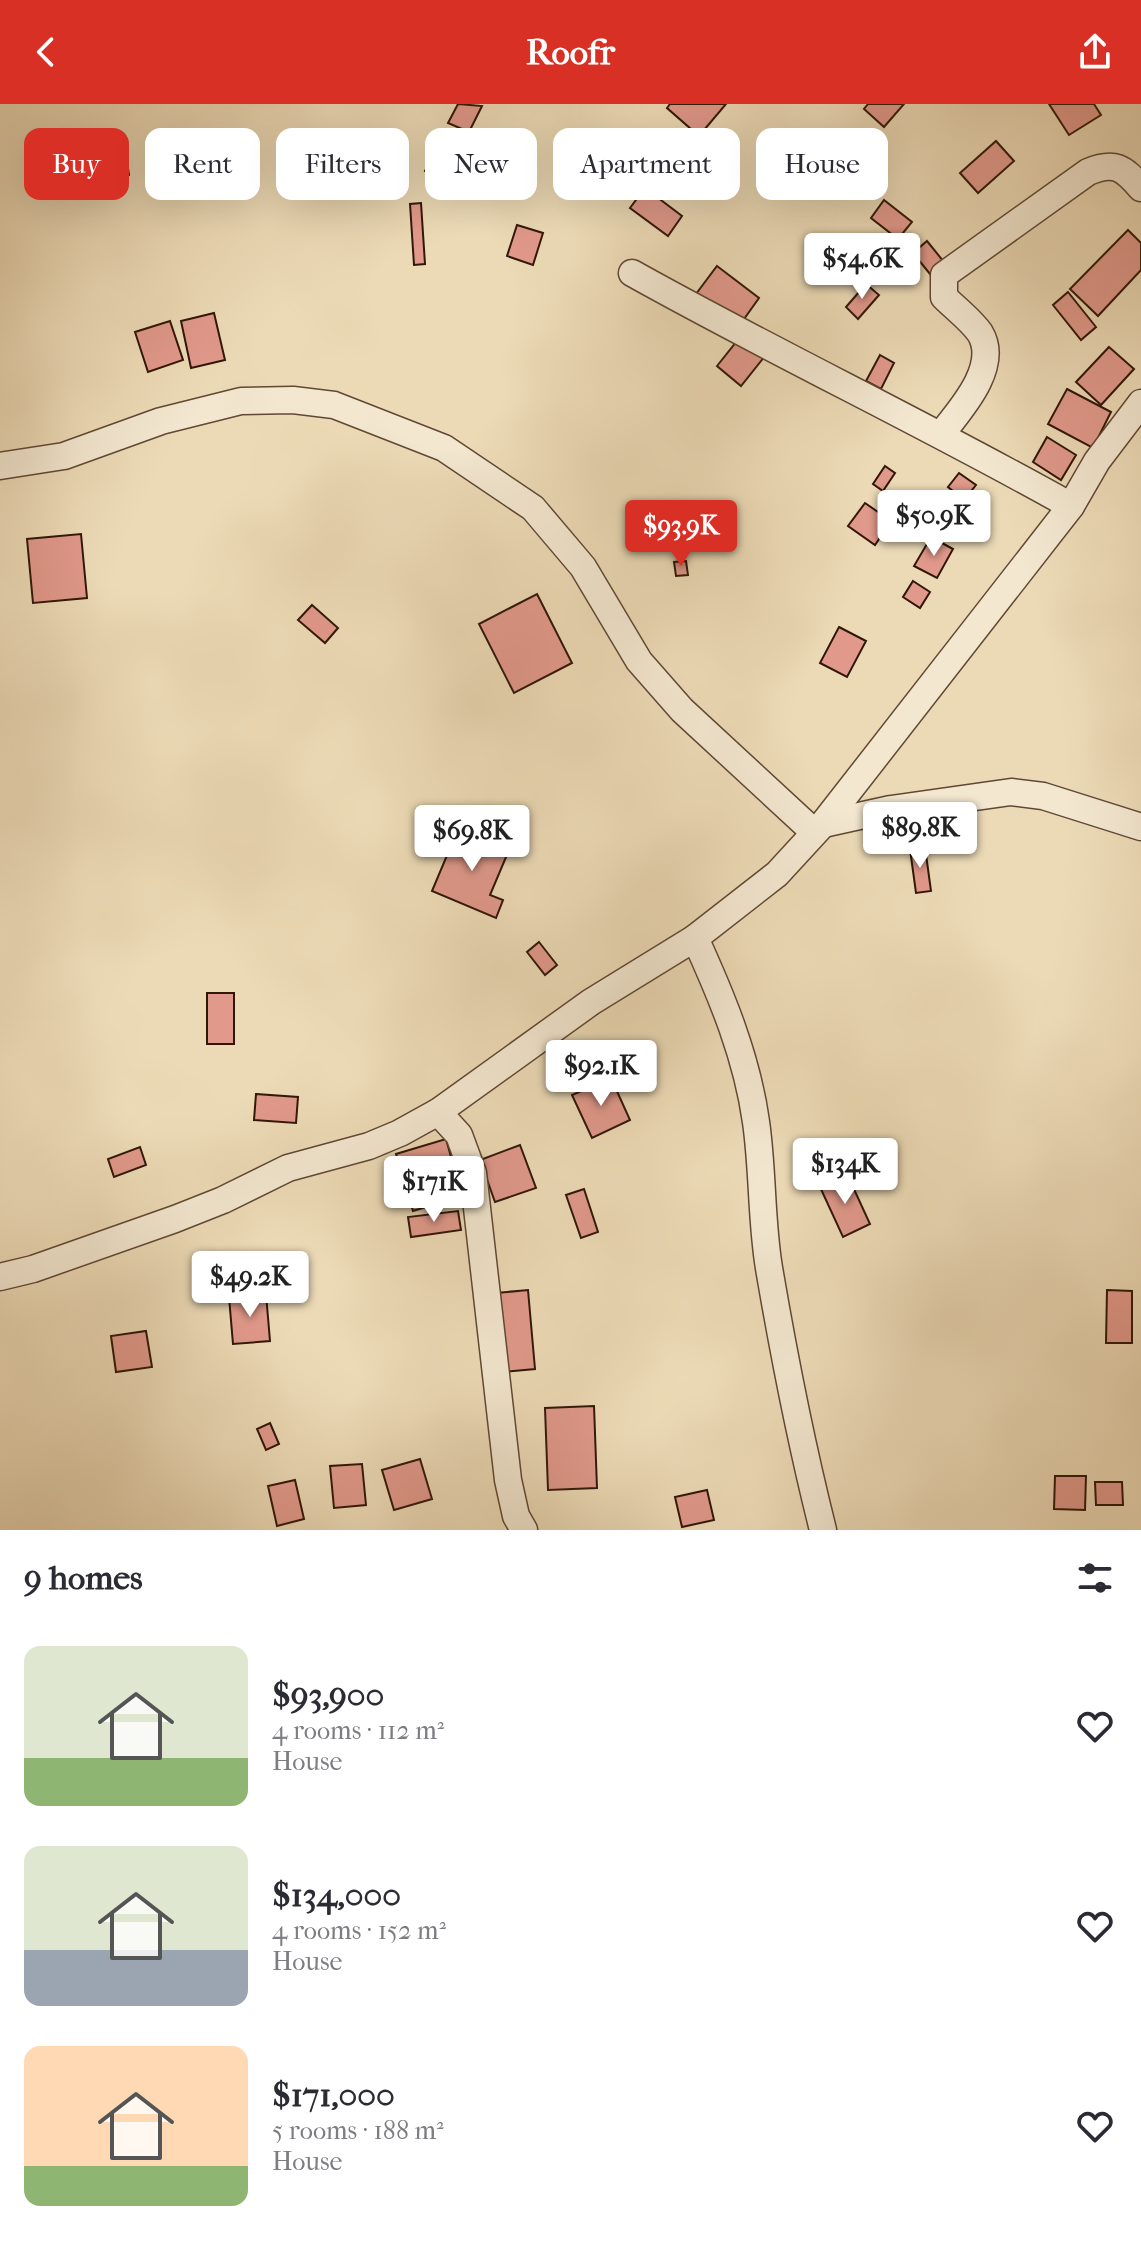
<!DOCTYPE html>
<html lang="en">
<head>
<meta charset="utf-8">
<style>
	:root { --surface:#fff; --page:#f7f7f7; --text:#2b2b33; --muted:#7c7c81; --accent:#d93025 }
	body { margin:0; font-family:"IM FELL French Canon",serif; background:var(--page); color:var(--text); height:100vh; display:flex; flex-direction:column; font-size:30px; white-space:nowrap }
	* { box-sizing:border-box; margin:0 }
	p { font-size:26px; color:var(--muted) }
	.icon { flex:none; width:44px; height:44px; fill:none; stroke:currentColor; stroke-width:2; stroke-linecap:round; stroke-linejoin:round }
	.map { position:relative; height:1426px; overflow:hidden }
	.side { display:flex; flex-direction:column; background:var(--surface); flex:1 }
	.side>* { flex:none }
	.hud { position:absolute; left:24px; top:24px; width:1094px; height:72px; display:flex; gap:16px }
	.price { position:absolute; translate:-50% -68px; padding:0 18px; border-radius:8px; background:#fff; color:#222; font-size:26px; line-height:52px; filter:drop-shadow(0 2px 4px #0008) }
	.price::after { content:''; position:absolute; left:50%; top:48px; width:24px; height:18px; margin-left:-12px; background:inherit; clip-path:polygon(0 0,100% 0,50% 100%) }
	.price.active { background:var(--accent); color:#fff }
	ul { padding:0; list-style:none }
	li { display:flex; align-items:center; gap:24px; height:200px; padding:0 24px }
	li span { display:grid; place-items:center; flex:none; width:224px; height:160px; border-radius:16px; color:#555 }
	li>.icon { margin-inline-start:auto }
	span .icon { width:96px; height:96px; fill:#fffc; stroke-width:1 }
	li b { font-size:34px }
	h2 { display:flex; justify-content:space-between; align-items:center; height:96px; padding:0 24px; font-size:34px }
	.tag { padding:0 28px; border-radius:16px; background:var(--surface); box-shadow:0 8px 32px #0002; font-size:28px; line-height:72px }
	.tag.active { background:var(--accent); color:#fff }
	header { display:flex; justify-content:space-between; align-items:center; height:104px; padding:0 24px; background:var(--accent); color:#fff; font-size:36px; font-weight:800 }
	.map>svg:first-child { display:block }
	.building { fill:#e1998b; stroke:#311708; stroke-width:2 }
	.lines { fill:none; stroke-linecap:round; stroke-linejoin:round }
	.minor-casing { stroke:#604834; stroke-width:29 }
	.minor { stroke:#f3e7d0; stroke-width:26 }
</style>
</head>
<body>
<header><svg class="icon" aria-label="back" viewBox="0 0 24 24"><path d="M15 5l-7 7 7 7"/></svg>Roofr<svg class="icon" aria-label="share" viewBox="0 0 24 24"><path d="M12 15V3M7 8l5-5 5 5M5 13v7h14v-7"/></svg></header>
<div class="map">
<svg width="1141" height="1426" viewBox="0 0 1141 1426">
	<rect width="100%" height="100%" fill="#ecdab6"/>
	<filter id="stains"><feTurbulence type="fractalNoise" baseFrequency=".0025" numOctaves="4"/><feColorMatrix values="0 0 0 0 .2 0 0 0 0 .09 0 0 0 0 .02 0 0 0 .5 -.17"/></filter>
	<radialGradient id="worn" r=".72"><stop offset=".6" stop-color="#630" stop-opacity="0"/><stop offset="1" stop-color="#630" stop-opacity=".3"/></radialGradient>
	<g class="building">
		<path d="M458,0L482,2L469,28L448,19Z"/>
		<path d="M670,0H726L699,32L667,4Z"/>
		<path d="M868,0H904L884,23L864,5Z"/>
		<path d="M1049,0H1094L1101,11L1069,31Z"/>
		<path d="M442,31L471,44L454,81L425,67Z"/>
		<path d="M996,37L1014,57L978,89L960,69Z"/>
		<path d="M650,39L671,52L657,74L636,61Z"/>
		<path d="M125,45L129,71L106,74L102,49Z"/>
		<path d="M645,84L682,112L668,132L630,104Z"/>
		<path d="M884,96L912,118L898,135L871,114Z"/>
		<path d="M421,99L425,160L414,161L410,100Z"/>
		<path d="M517,121L543,129L533,161L507,152Z"/>
		<path d="M1128,126L1141,139V166L1098,212L1070,185Z"/>
		<path d="M927,137L944,158L930,170L913,149Z"/>
		<path d="M717,162L759,194L739,222L696,190Z"/>
		<path d="M866,180L879,191L858,215L846,203Z"/>
		<path d="M1068,188L1096,223L1081,236L1053,201Z"/>
		<path d="M214,209L225,256L191,264L181,217Z"/>
		<path d="M170,217L183,256L148,268L135,228Z"/>
		<path d="M741,232L765,252L741,282L717,262Z"/>
		<path d="M1109,243L1134,265L1101,301L1076,278Z"/>
		<path d="M880,251L894,259L881,285L866,277Z"/>
		<path d="M1067,285L1111,308L1093,344L1048,320Z"/>
		<path d="M1047,333L1076,351L1061,376L1033,358Z"/>
		<path d="M885,362L895,369L883,387L873,380Z"/>
		<path d="M959,369L976,381L964,396L948,383Z"/>
		<path d="M865,399L891,417L875,441L848,422Z"/>
		<path d="M716,411L717,439H681V412Z"/>
		<path d="M81,430L87,494L33,499L27,435Z"/>
		<path d="M931,433L953,445L937,474L914,462Z"/>
		<path d="M686,457L688,471L676,472L674,458Z"/>
		<path d="M913,477L930,488L920,504L903,493Z"/>
		<path d="M537,490L572,559L514,589L479,520Z"/>
		<path d="M312,501L338,524L325,539L298,516Z"/>
		<path d="M839,523L866,537L847,573L820,559Z"/>
		<path d="M458,725L509,746L490,791L503,796L496,814L432,787Z"/>
		<path d="M925,743L931,787L916,789L910,745Z"/>
		<path d="M539,838L557,861L545,871L527,848Z"/>
		<rect x="207" y="889" width="27" height="51"/>
		<path d="M611,974L630,1016L592,1034L572,991Z"/>
		<path d="M256,990L298,993L296,1019L254,1016Z"/>
		<path d="M446,1035L462,1092L413,1107L396,1050Z"/>
		<path d="M520,1041L536,1084L495,1098L480,1056Z"/>
		<path d="M140,1043L146,1061L114,1073L108,1055Z"/>
		<path d="M847,1070L870,1120L843,1133L820,1083Z"/>
		<path d="M584,1085L598,1128L581,1134L566,1091Z"/>
		<path d="M458,1107L461,1126L411,1133L408,1113Z"/>
		<path d="M528,1186L535,1265L503,1268L496,1189Z"/>
		<path d="M1107,1186L1132,1187V1239H1106Z"/>
		<path d="M266,1190L270,1237L233,1240L229,1193Z"/>
		<path d="M146,1227L152,1263L116,1268L111,1232Z"/>
		<path d="M594,1302L597,1384L548,1386L545,1304Z"/>
		<path d="M270,1319L279,1340L266,1346L257,1325Z"/>
		<path d="M420,1355L432,1395L394,1406L382,1366Z"/>
		<path d="M362,1360L366,1401L334,1404L330,1362Z"/>
		<path d="M1055,1372H1086L1085,1406L1054,1405Z"/>
		<path d="M295,1376L304,1415L277,1422L268,1382Z"/>
		<path d="M1095,1378H1122L1123,1401H1096Z"/>
		<path d="M707,1386L714,1416L682,1423L675,1393Z"/>
	</g>
	<g class="lines">
		<defs>
			<g id="minor">
				<path d="M632,169C777,250 927,321 1071,402"/>
				<path d="M942,329C961,305 1000,262 980,229C971,216 955,204 944,193V171L1088,68C1114,57 1123,63 1141,84"/>
				<path d="M0,362L64,352L161,317L241,297L293,296L334,301L444,344L533,404L583,463L639,557L682,606L814,728"/>
				<path d="M823,720L891,705L1011,688L1043,692L1141,723"/>
				<path d="M695,834C722,893 747,953 756,1018C763,1066 761,1116 769,1164C784,1252 801,1339 823,1426"/>
				<path d="M438,1008L459,1031L473,1069L508,1376L516,1412L524,1426"/>
				<path d="M0,1173L33,1165L175,1115L223,1096L288,1064L369,1042L400,1029L438,1008L591,898L695,834L777,770L823,720L1071,402L1097,357L1141,299"/>
			</g>
		</defs>
		<use href="#minor" class="minor-casing"/>
		<use href="#minor" class="minor"/>
	</g>
	<rect width="100%" height="100%" filter="url(#stains)"/>
	<rect width="100%" height="100%" fill="url(#worn)"/>
</svg>
<b class="price" style="left:862px;top:197px">$54.6K</b>
<b class="price" style="left:934px;top:454px">$50.9K</b>
<b class="price active" style="left:681px;top:464px">$93.9K</b>
<b class="price" style="left:920px;top:766px">$89.8K</b>
<b class="price" style="left:472px;top:769px">$69.8K</b>
<b class="price" style="left:601px;top:1004px">$92.1K</b>
<b class="price" style="left:845px;top:1102px">$134K</b>
<b class="price" style="left:434px;top:1120px">$171K</b>
<b class="price" style="left:250px;top:1215px">$49.2K</b>
<div class="hud">
<a class="tag active">Buy</a>
<a class="tag">Rent</a>
<a class="tag">Filters</a>
<a class="tag">New</a>
<a class="tag">Apartment</a>
<a class="tag">House</a>
</div>
</div>
<section class="side">
<h2>9 homes<svg class="icon" aria-label="filters" viewBox="0 0 24 24"><path d="M4 7h16M4 17h16"/><circle cx="9" cy="7" r="2"/><circle cx="15" cy="17" r="2"/></svg></h2>
<ul>
<li><span style="background:linear-gradient(#dfe7d0 70%,#8fb573 0)"><svg class="icon" aria-label="home" viewBox="0 0 24 24"><path d="M3 11l9-7 9 7M6 9v11h12V9"/></svg></span><div><b>$93,900</b><p>4 rooms · 112 m²</p><p>House</p></div><svg class="icon" aria-label="heart" viewBox="0 0 24 24"><path d="M12 20l-8-8c-3-5 5-10 8-4 3-6 11-1 8 4z"/></svg></li>
<li><span style="background:linear-gradient(#dfe7d0 65%,#9aa5b1 0)"><svg class="icon" aria-label="home" viewBox="0 0 24 24"><path d="M3 11l9-7 9 7M6 9v11h12V9"/></svg></span><div><b>$134,000</b><p>4 rooms · 152 m²</p><p>House</p></div><svg class="icon" aria-label="heart" viewBox="0 0 24 24"><path d="M12 20l-8-8c-3-5 5-10 8-4 3-6 11-1 8 4z"/></svg></li>
<li><span style="background:linear-gradient(#ffd9b3 75%,#8fb573 0)"><svg class="icon" aria-label="home" viewBox="0 0 24 24"><path d="M3 11l9-7 9 7M6 9v11h12V9"/></svg></span><div><b>$171,000</b><p>5 rooms · 188 m²</p><p>House</p></div><svg class="icon" aria-label="heart" viewBox="0 0 24 24"><path d="M12 20l-8-8c-3-5 5-10 8-4 3-6 11-1 8 4z"/></svg></li>
</ul>
</section>
</body>
</html>
